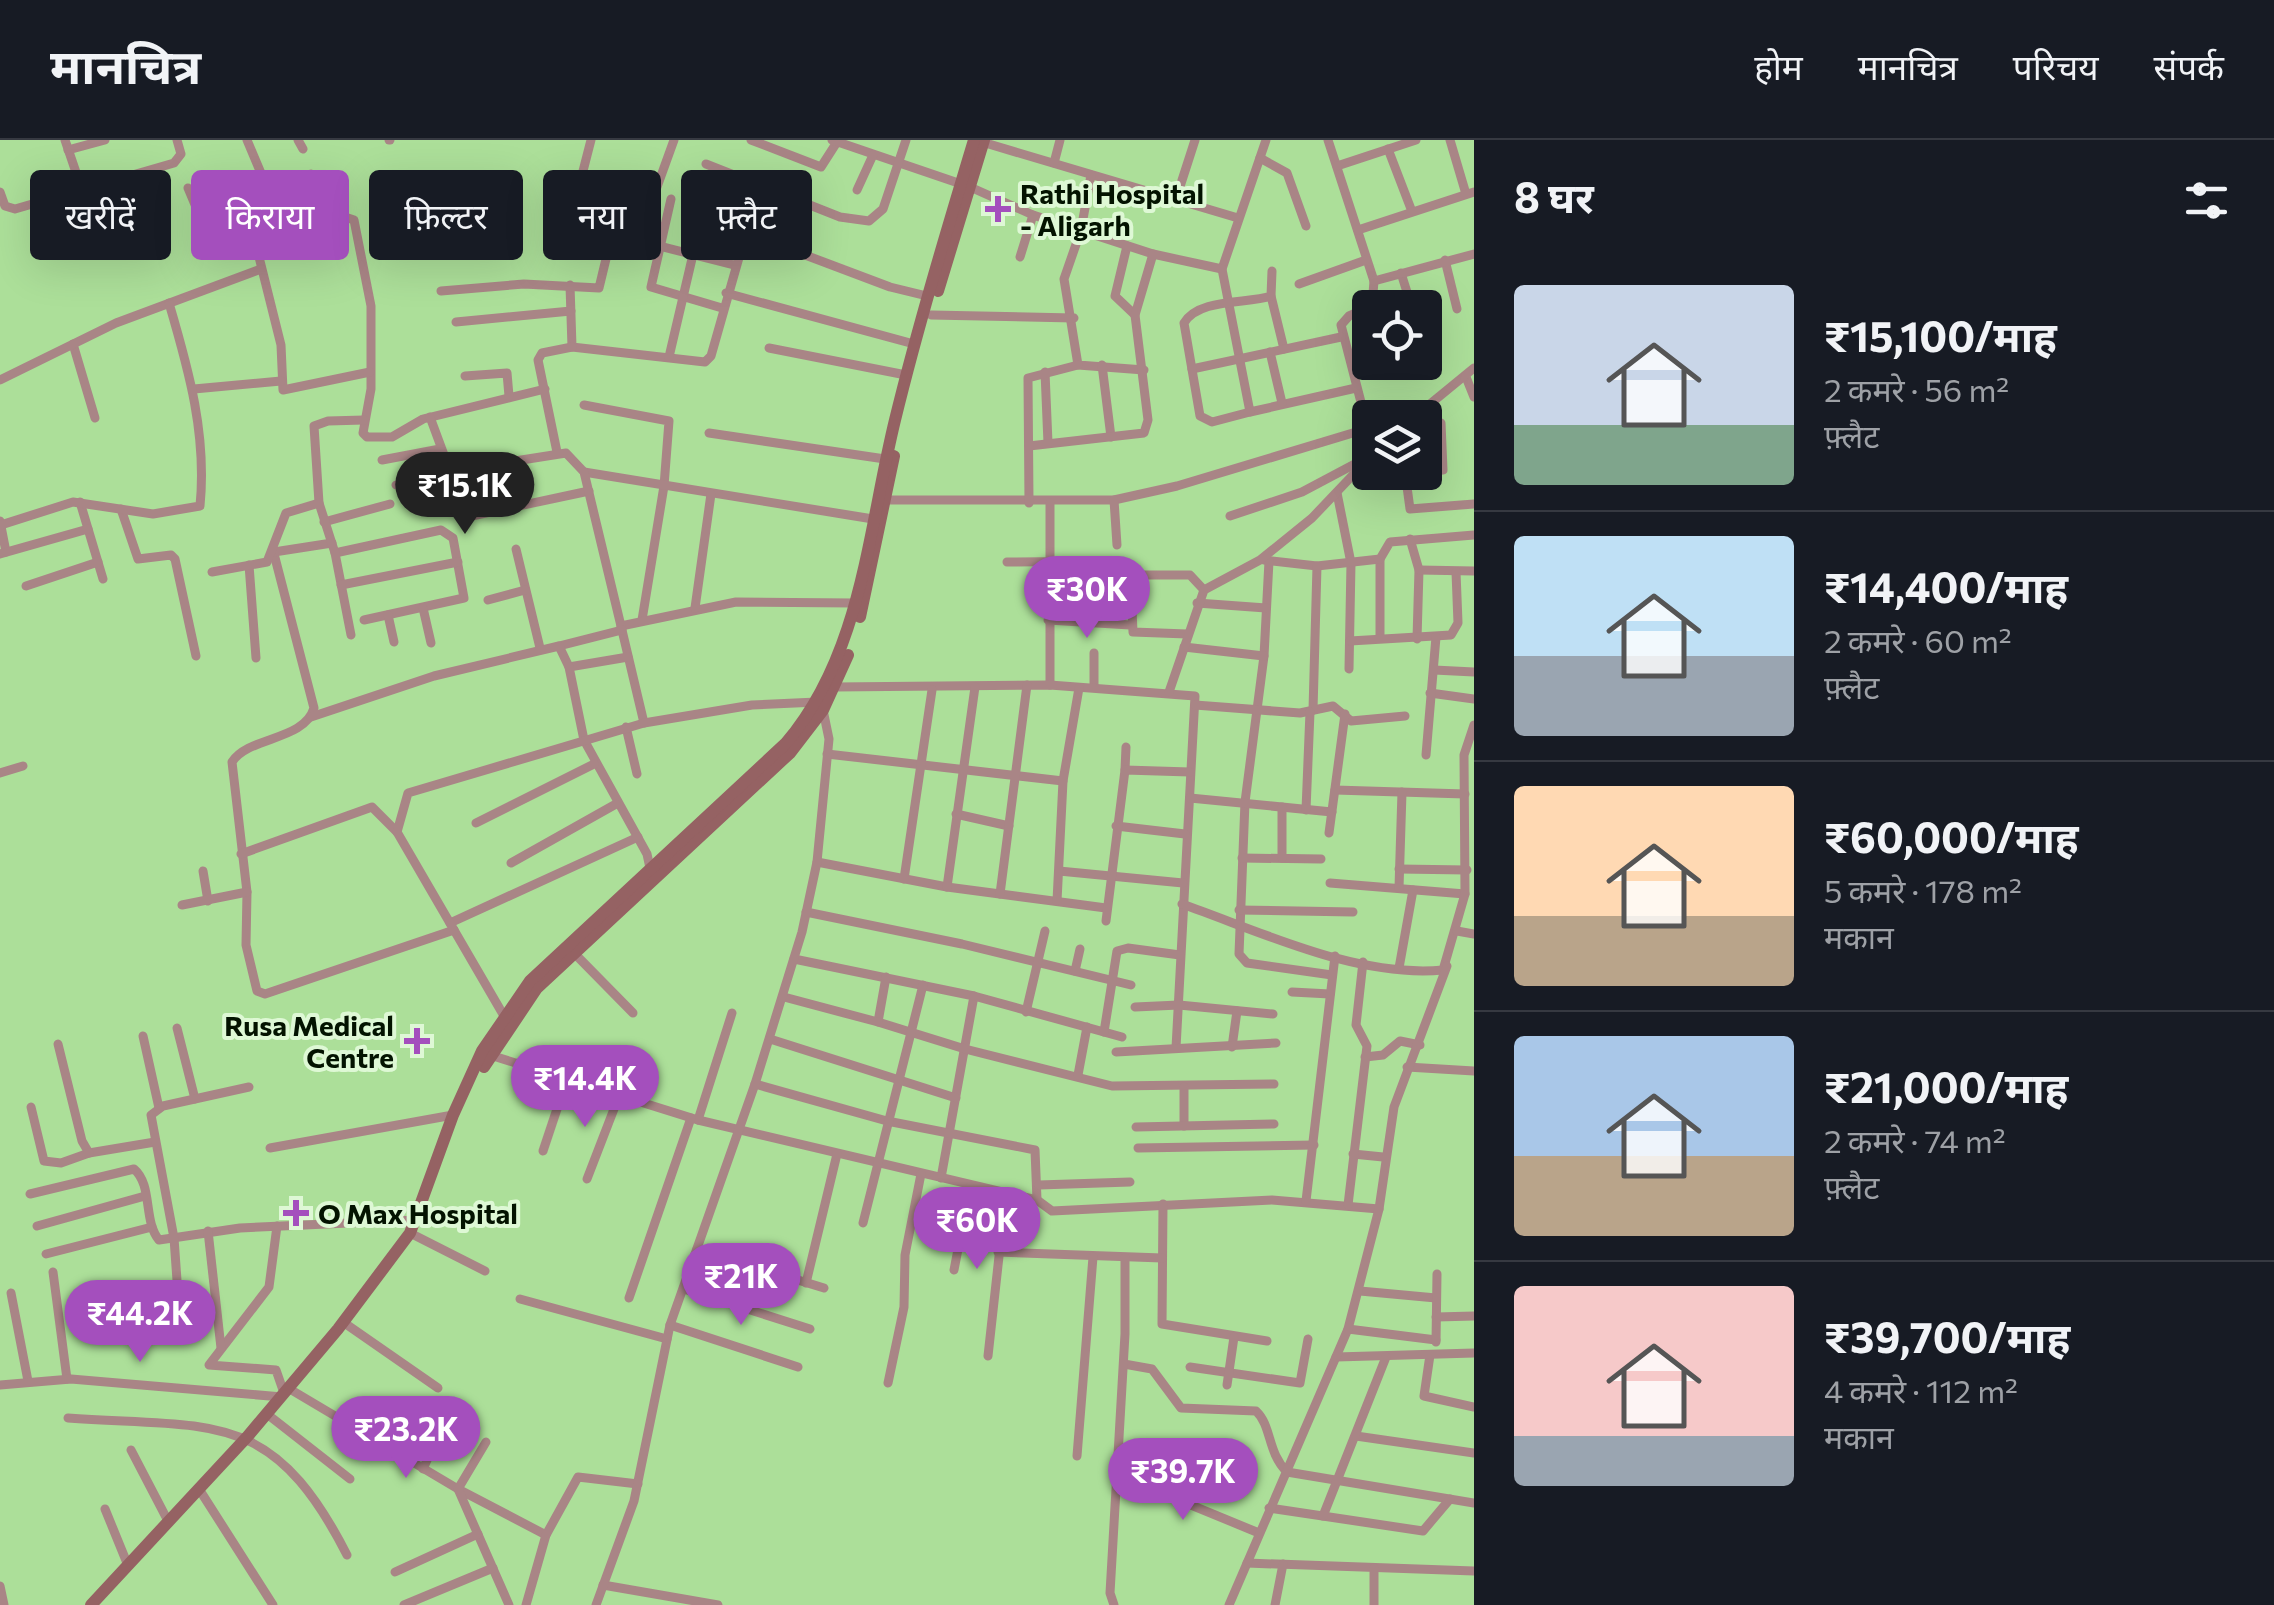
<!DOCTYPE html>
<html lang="hi">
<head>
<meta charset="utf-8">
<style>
	:root { --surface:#171b24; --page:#20242c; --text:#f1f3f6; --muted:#9ea1a6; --line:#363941; --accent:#a44fbd }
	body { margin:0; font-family:Commissioner,"Noto Sans Devanagari",sans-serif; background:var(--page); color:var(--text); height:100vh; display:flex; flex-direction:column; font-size:38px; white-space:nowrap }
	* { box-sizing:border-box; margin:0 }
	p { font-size:32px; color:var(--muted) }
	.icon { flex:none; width:55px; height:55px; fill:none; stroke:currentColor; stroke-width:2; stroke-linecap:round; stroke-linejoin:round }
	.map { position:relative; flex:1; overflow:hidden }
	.side { display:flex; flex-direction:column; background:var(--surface); width:800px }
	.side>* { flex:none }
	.top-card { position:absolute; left:30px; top:30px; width:950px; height:90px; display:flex; gap:20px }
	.tools { position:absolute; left:1352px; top:150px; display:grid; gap:20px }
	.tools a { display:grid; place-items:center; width:90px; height:90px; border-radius:10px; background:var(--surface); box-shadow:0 10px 40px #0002; font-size:50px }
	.price { position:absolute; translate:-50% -85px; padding:0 22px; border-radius:35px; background:var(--accent); color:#fff; font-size:32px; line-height:65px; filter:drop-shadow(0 2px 5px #0008) }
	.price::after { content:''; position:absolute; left:50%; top:60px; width:30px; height:22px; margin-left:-15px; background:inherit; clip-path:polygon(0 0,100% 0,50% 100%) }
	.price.active { background:#222; color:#fff }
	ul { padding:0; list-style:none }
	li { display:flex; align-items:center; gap:30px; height:250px; padding:0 40px }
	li+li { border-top:2px solid var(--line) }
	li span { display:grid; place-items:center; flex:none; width:280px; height:200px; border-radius:10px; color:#555 }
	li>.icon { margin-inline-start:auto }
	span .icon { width:120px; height:120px; fill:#fffc; stroke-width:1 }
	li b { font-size:42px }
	h2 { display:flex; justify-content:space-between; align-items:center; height:120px; padding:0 40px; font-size:42px }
	.tag { padding:0 35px; border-radius:10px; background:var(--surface); box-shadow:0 10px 40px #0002; font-size:35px; line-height:90px }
	.tag.active { background:var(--accent); color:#fff }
	header { display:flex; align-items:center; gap:60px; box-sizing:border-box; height:140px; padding:0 50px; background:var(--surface); border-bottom:2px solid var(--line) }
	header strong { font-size:48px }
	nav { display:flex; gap:55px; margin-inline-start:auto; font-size:35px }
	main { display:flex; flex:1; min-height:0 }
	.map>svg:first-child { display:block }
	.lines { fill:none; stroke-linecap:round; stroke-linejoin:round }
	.street { stroke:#a98586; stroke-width:9 }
	.secondary { stroke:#956263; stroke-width:12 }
	.poi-dot { fill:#a44fbd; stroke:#def8d5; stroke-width:4 }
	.labels { text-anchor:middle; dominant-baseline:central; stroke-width:8; stroke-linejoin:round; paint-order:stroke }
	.poi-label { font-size:28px; font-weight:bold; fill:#031300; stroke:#def8d5; text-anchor:start }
</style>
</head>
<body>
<header>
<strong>मानचित्र</strong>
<nav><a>होम</a><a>मानचित्र</a><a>परिचय</a><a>संपर्क</a></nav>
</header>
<main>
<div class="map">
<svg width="1474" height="1465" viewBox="0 0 1474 1465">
	<rect width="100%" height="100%" fill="#acdf99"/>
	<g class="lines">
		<g class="street">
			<path d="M65,0L81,47"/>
			<path d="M247,0L266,45L311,34"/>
			<path d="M298,0L303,9"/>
			<path d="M389,0H390"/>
			<path d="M751,0L821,27L837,2"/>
			<path d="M832,0L970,47L1033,75"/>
			<path d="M1266,0L1222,129L1250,272L1356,248"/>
			<path d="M1328,0L1374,141L1372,166L1349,176L1341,185L1370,297"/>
			<path d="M1450,0L1466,54"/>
			<path d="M982,2L1238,78"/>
			<path d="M1388,9L1411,69"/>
			<path d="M68,10L105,0"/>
			<path d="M1260,18L1287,33L1306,86"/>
			<path d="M1054,23L1060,0"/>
			<path d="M706,24L840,77L869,81L883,69L906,0"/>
			<path d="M1337,26L1416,0"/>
			<path d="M1091,35L1081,90L1064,139L1078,225L1144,230"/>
			<path d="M754,46L740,84L744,92L890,147L927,156"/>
			<path d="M657,47L674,0"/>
			<path d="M188,48L212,105L345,77L354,80L371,166V249L363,293L367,297H392L423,279L545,249"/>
			<path d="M857,50L873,15"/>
			<path d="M0,52L5,66L15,69L174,23L181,14L177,0"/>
			<path d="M671,59L651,147L722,168"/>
			<path d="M1175,62L1195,0"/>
			<path d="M574,66L591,0"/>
			<path d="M569,83L734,125"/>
			<path d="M1358,90L1474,52"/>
			<path d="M254,97L281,205L283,250L370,232"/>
			<path d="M624,97L637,48"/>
			<path d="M1127,106L1115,156L1135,175"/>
			<path d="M1020,117L1033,75L1153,114"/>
			<path d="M1445,120L1457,169"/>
			<path d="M1401,133L1412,168"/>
			<path d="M1374,141L1474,114"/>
			<path d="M1299,144L1366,120"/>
			<path d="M570,145L572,207L705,222L711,216L746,93"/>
			<path d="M441,151L524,144L599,148L612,94"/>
			<path d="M726,153L914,204"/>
			<path d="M1271,156L1284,209"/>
			<path d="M931,175L1074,178"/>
			<path d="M456,182L571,171"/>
			<path d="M73,204L95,278"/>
			<path d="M769,208L906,235"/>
			<path d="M1270,212L1282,263"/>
			<path d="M669,217L702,76"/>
			<path d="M1102,225L1111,297"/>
			<path d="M1192,229L1341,197"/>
			<path d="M1045,232L1048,303"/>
			<path d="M465,236L507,233L509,256"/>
			<path d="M1466,237L1474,257"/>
			<path d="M0,240L116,183L261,129"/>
			<path d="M194,249L281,241"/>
			<path d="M584,265L669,281L664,346L642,480"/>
			<path d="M1250,272L1212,282L1200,276L1184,183C1199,158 1247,164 1271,156L1272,131"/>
			<path d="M430,277L467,377L589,351"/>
			<path d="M1413,278L1474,228"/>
			<path d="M709,293L885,319"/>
			<path d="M1029,306L1144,293L1148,280L1135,175L1153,114L1222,129"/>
			<path d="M557,312L538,220L542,213L572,207"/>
			<path d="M382,320L440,309"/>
			<path d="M584,332L873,379"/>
			<path d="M1405,332L1410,369L1474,364"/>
			<path d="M1405,333L1443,330L1441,283"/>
			<path d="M396,345L451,331L566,313L584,332L621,486L736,462L854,463"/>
			<path d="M1337,353L1351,423L1349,529"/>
			<path d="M888,360H1114L1177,346L1366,289"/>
			<path d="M1114,360L1117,405"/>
			<path d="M80,362L103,439"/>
			<path d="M319,363L314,286L328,281L364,280"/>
			<path d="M1029,363L1028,238L1078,225"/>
			<path d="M1050,363V545"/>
			<path d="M121,369L138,419L171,415L175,419L196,516"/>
			<path d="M1230,376L1302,352L1368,317"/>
			<path d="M0,381L6,412"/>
			<path d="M324,382L390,364"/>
			<path d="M1,385L73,362L153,374L200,366C207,295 189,231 169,163"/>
			<path d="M1410,399L1419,430L1417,499"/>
			<path d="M516,409L540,508"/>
			<path d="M273,410L314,568C304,601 249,596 232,622L247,752L246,805L257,851L265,854L454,790"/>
			<path d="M274,412L332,403"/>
			<path d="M335,413L441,390L453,398L464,458L364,480"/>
			<path d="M0,414L88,389"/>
			<path d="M1380,419V497"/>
			<path d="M1264,420L1317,426L1380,419L1390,402L1474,395"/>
			<path d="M1269,421L1264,516L1245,662L1239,814L1247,823L1332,835"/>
			<path d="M1007,422L1119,421"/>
			<path d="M249,425L256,518"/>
			<path d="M1419,430L1474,431"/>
			<path d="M212,432L267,422L286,373L319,363L335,413L351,495"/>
			<path d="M341,445L458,422"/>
			<path d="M26,446L98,422"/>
			<path d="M488,460L525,450"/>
			<path d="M1197,463L1266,468"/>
			<path d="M423,468L431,503"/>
			<path d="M695,468L711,354"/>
			<path d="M388,475L394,502"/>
			<path d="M1048,480L1130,485"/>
			<path d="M621,486L644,583"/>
			<path d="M1187,494L1133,492L1131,447L1145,435H1190L1204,450"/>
			<path d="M1350,501L1451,495L1458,483L1456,432"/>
			<path d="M559,506L622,490"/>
			<path d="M1184,507L1264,516"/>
			<path d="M1094,513V547"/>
			<path d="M569,527L628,517"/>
			<path d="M1434,530L1474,532"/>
			<path d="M835,547L1050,545L1195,556L1176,908"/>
			<path d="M1169,552L1204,450L1260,420L1312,378L1370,317"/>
			<path d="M1430,553L1474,559"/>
			<path d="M1195,565L1300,573L1333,566L1351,581L1405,576"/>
			<path d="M1313,570L1317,426"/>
			<path d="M311,577L434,536L559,506L569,527L584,600L647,714L650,728"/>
			<path d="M626,587L637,634"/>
			<path d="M827,614L1063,641"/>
			<path d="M1426,615L1436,497"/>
			<path d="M1125,630L1126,607"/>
			<path d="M0,633L23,626"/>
			<path d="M1335,650L1465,654"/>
			<path d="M1190,658L1332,672"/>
			<path d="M1306,670L1310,572"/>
			<path d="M956,674L1009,686"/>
			<path d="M476,683L594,624"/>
			<path d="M1116,686L1185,694"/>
			<path d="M1329,693L1345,574"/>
			<path d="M241,714L372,667L397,692"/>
			<path d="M1242,718L1321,719"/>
			<path d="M1282,718V667"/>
			<path d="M817,722L947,747L1106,768"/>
			<path d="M511,723L616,664"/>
			<path d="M1399,729L1467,730"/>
			<path d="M203,731L208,761"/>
			<path d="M1059,731L1183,743"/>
			<path d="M904,739L932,550"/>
			<path d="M1330,743L1465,754"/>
			<path d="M947,747L975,547"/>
			<path d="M1399,748L1402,652"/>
			<path d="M1000,754L1027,545"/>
			<path d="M1057,761L1063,641L1079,548"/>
			<path d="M1182,764C1262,792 1356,838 1443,830L1465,754L1464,615L1474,585"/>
			<path d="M182,765L247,752"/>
			<path d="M1239,770L1353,772"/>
			<path d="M806,772L962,804L1131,845"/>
			<path d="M1106,781L1125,630L1190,632"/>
			<path d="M450,783L638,697"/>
			<path d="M1457,791L1474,794"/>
			<path d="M574,813L633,873"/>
			<path d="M794,819L974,856L941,1038"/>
			<path d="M1399,828L1413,750"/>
			<path d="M1075,831L1080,809"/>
			<path d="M886,837L878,882L965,909L1112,946L1274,944"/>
			<path d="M1292,852L1330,854"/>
			<path d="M974,856L1122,897"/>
			<path d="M784,857L878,882"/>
			<path d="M1135,867L1179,865L1273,874"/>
			<path d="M1026,872L1045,791"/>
			<path d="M504,876L397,692L408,653L644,583L752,565L817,562"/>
			<path d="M177,888L195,959"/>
			<path d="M1104,892L1117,811L1128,808L1180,815"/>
			<path d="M143,896L159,968"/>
			<path d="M770,899L956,958"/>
			<path d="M58,904L82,1001L89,1013L155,1002"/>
			<path d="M1232,907L1237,871"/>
			<path d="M1116,912L1276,903"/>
			<path d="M490,915L698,980L1037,1060L1052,1071L1272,1060L1379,1069"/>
			<path d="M1365,917L1383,915L1400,901L1420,905"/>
			<path d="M1407,927L1474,931"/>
			<path d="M1078,935L1087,887"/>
			<path d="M755,944L887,981L1035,1010L1037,1060"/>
			<path d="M1184,947V986"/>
			<path d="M31,967L44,1021L61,1023L89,1013"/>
			<path d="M698,980L732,873"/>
			<path d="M1136,987L1274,984"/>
			<path d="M270,1008L453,975"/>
			<path d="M1138,1008L1314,1005"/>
			<path d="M543,1011L567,939"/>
			<path d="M1353,1014L1383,1017"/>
			<path d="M587,1039L619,956"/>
			<path d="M1039,1045L1130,1042"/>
			<path d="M30,1054L134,1029C153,1045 143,1081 159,1100L240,1088L416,1080"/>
			<path d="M1306,1061L1335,816"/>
			<path d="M1163,1064L1162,1184L1267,1201"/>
			<path d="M1348,1065L1367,906L1356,885L1363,822"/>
			<path d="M863,1083L923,845"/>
			<path d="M37,1086L145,1056"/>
			<path d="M277,1086L269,1147L209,1225L276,1230L284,1253"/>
			<path d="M208,1091L221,1208"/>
			<path d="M410,1093L485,1131"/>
			<path d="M697,1109L824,1148"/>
			<path d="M998,1112L1162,1118"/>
			<path d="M46,1114L152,1087"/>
			<path d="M954,1130L970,1047"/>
			<path d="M53,1132L67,1239"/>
			<path d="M806,1143L837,1014"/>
			<path d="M684,1149L810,1189"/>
			<path d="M1360,1151L1436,1158"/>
			<path d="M11,1153L28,1241"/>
			<path d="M629,1158L691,978"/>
			<path d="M520,1159L667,1199"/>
			<path d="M1436,1177L1474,1176"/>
			<path d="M343,1182L438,1248"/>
			<path d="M670,1185L798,1227"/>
			<path d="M1348,1189L1436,1200"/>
			<path d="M181,1197L174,1098L151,975L163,966L249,947"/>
			<path d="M1436,1202L1437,1134"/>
			<path d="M1430,1215L1424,1256L1474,1267"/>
			<path d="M988,1216L1006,1053"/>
			<path d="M1336,1217L1474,1213"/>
			<path d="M1124,1224L1152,1229L1181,1268L1256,1271C1272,1286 1267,1312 1287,1332L1474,1363"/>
			<path d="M1190,1227L1300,1243L1308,1199"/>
			<path d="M888,1243L904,1167L905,1115L921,1034"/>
			<path d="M0,1245L71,1239L282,1257"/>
			<path d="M1227,1245L1234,1197"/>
			<path d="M288,1248L458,1349L546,1395"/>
			<path d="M267,1274L350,1339"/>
			<path d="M68,1278C214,1288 272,1268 347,1415"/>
			<path d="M1356,1296L1474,1313"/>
			<path d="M486,1302L458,1349L509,1465"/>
			<path d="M131,1310L168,1381"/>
			<path d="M1077,1316L1093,1117"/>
			<path d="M423,1329L442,1287"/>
			<path d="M1118,1341L1169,1356L1259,1393"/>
			<path d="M199,1349L273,1465"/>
			<path d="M1269,1368L1423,1391L1450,1359"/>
			<path d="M105,1369L127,1423"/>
			<path d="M1323,1376L1386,1217"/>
			<path d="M1247,1423L1474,1431"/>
			<path d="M395,1432L478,1394"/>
			<path d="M603,1445L718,1465"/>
			<path d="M0,1446L4,1465"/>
			<path d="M404,1465L493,1428"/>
			<path d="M526,1465L546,1395L578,1337L638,1344"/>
			<path d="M596,1465L634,1361L670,1185L755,944L802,792L817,722L829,599L823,570"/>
			<path d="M1114,1465L1110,1453L1125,1194V1118"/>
			<path d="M1229,1465L1348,1189L1379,1069L1394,967L1447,826"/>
			<path d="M1275,1465L1283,1424"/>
			<path d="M1374,1465V1428"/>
		</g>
		<g class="secondary">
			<path d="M938,151L984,0"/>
			<path d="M860,477L894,316"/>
			<path d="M484,927L537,848L790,613L823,570L848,515"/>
			<path d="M91,1465L247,1297L338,1189L410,1093L453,975L482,911L530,841L786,603C862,514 868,390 895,280C918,186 946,93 974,0"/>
		</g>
	</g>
	<g class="poi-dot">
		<path d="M993 54h10v10h10v10h-10v10h-10v-10h-10v-10h10z"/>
		<path d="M412 886h10v10h10v10h-10v10h-10v-10h-10v-10h10z"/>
		<path d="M291 1058h10v10h10v10h-10v10h-10v-10h-10v-10h10z"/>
	</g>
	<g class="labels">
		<g class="poi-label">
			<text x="1020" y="53">Rathi Hospital<tspan x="1020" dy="32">- Aligarh</tspan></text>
			<text x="394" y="885" text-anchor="end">Rusa Medical<tspan x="394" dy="32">Centre</tspan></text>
			<text x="318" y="1073">O Max Hospital</text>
		</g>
	</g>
</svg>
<div class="tools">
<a><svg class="icon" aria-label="locate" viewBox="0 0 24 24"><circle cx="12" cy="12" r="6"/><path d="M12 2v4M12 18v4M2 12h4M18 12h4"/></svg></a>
<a><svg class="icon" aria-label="layers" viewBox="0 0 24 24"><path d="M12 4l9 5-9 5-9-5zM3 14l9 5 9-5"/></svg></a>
</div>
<b class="price active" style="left:465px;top:397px">₹15.1K</b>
<b class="price" style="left:1087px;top:501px">₹30K</b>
<b class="price" style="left:585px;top:990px">₹14.4K</b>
<b class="price" style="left:977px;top:1132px">₹60K</b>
<b class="price" style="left:741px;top:1188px">₹21K</b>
<b class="price" style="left:140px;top:1225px">₹44.2K</b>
<b class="price" style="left:406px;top:1341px">₹23.2K</b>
<b class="price" style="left:1183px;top:1383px">₹39.7K</b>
<div class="top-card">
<a class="tag">खरीदें</a>
<a class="tag active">किराया</a>
<a class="tag">फ़िल्टर</a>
<a class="tag">नया</a>
<a class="tag">फ़्लैट</a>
</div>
</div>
<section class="side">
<h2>8 घर<svg class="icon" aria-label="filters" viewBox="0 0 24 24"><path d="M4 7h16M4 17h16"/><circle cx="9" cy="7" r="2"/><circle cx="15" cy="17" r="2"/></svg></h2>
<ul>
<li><span style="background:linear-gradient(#c9d6e8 70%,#7fa58c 0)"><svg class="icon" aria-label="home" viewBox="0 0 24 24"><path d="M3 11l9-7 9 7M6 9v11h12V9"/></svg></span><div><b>₹15,100/माह</b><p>2 कमरे · 56 m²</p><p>फ़्लैट</p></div></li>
<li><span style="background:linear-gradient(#bfe0f5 60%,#9aa5b1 0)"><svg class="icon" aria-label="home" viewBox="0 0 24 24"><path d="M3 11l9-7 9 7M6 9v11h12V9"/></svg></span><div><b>₹14,400/माह</b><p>2 कमरे · 60 m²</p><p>फ़्लैट</p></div></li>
<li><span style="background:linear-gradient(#ffd9b3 65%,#b9a48a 0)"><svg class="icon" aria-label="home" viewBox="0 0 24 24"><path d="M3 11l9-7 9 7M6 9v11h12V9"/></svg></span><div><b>₹60,000/माह</b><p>5 कमरे · 178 m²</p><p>मकान</p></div></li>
<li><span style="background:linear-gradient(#a9c7e8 60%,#b9a48a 0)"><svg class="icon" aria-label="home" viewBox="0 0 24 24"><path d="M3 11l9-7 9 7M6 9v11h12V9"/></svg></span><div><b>₹21,000/माह</b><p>2 कमरे · 74 m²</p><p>फ़्लैट</p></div></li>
<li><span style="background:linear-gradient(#f6c9c9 75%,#9aa5b1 0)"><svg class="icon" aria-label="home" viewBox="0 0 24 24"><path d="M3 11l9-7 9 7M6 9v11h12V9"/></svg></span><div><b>₹39,700/माह</b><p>4 कमरे · 112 m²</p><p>मकान</p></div></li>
</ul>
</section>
</main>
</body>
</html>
